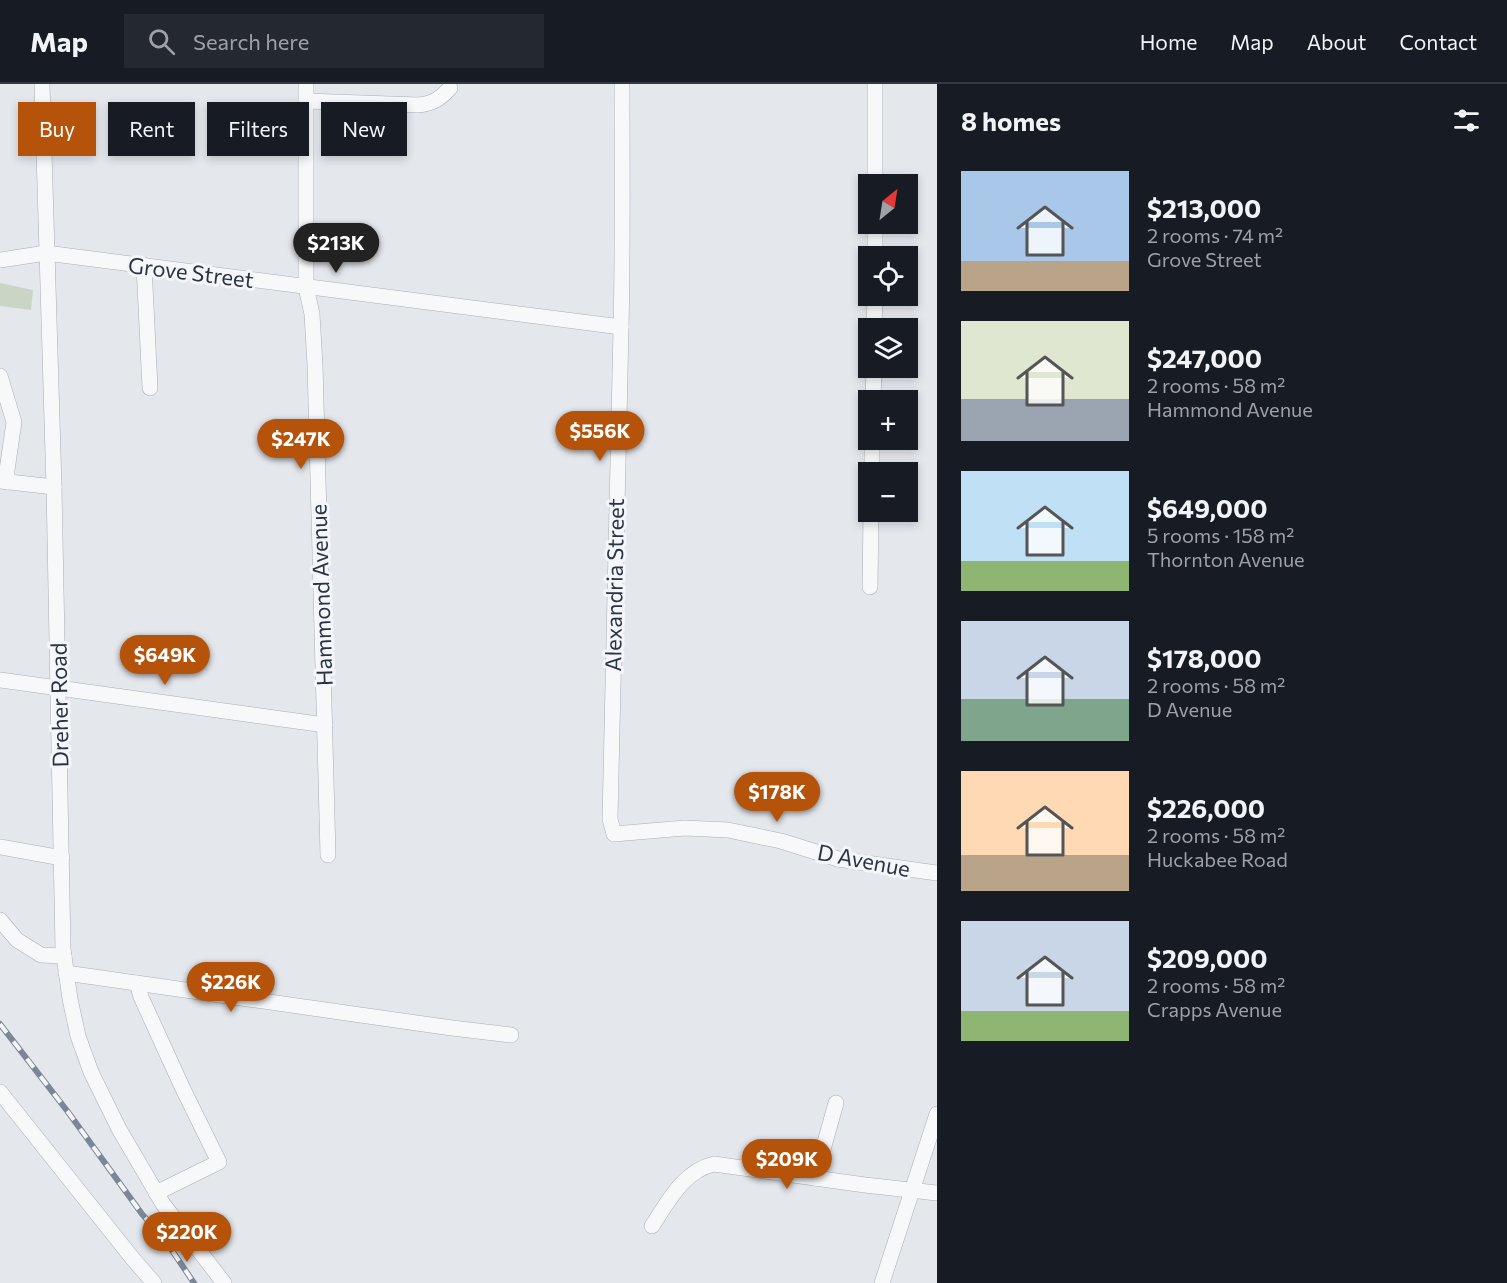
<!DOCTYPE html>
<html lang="en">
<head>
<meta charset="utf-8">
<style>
	:root { --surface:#171b24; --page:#242831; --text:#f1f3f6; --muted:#9ea1a6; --line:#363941; --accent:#b45309 }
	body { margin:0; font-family:Commissioner,sans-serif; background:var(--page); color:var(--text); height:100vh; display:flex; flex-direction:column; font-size:22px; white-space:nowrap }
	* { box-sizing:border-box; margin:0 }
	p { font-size:20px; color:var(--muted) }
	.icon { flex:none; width:33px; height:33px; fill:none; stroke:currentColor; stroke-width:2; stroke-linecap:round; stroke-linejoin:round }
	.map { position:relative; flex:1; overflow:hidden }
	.sheet { display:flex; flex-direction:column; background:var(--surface); width:570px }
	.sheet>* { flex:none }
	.top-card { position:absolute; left:18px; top:18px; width:570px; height:54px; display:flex; gap:12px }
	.needle { width:39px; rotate:30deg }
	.buttons { position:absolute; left:858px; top:90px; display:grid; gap:12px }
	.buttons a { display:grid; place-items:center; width:60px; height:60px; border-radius:0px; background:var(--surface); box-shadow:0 3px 9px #0003; font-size:30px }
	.price { position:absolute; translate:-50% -51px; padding:0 14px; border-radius:21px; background:var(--accent); color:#fff; font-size:20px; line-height:39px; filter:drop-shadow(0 2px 3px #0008) }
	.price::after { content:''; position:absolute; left:50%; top:36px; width:18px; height:14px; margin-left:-9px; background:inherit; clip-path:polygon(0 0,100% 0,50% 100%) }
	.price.on { background:#222; color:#fff }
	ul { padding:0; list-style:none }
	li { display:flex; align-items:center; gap:18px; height:150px; padding:0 24px }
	li span { display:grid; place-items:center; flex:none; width:168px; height:120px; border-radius:0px; color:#555 }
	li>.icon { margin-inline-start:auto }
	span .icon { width:72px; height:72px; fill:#fffc; stroke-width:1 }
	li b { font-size:26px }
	h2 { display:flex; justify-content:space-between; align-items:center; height:72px; padding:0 24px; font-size:26px }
	.tag { padding:0 21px; border-radius:0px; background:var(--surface); box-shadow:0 3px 9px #0003; font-size:21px; line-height:54px }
	.tag.on { background:var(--accent); color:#fff }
	header { display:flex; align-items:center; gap:36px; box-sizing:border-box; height:84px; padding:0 30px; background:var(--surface); border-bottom:2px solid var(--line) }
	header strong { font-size:28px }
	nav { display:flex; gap:33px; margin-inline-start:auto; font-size:21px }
	.search { width:420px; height:54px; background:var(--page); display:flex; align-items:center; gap:15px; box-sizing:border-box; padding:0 21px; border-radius:0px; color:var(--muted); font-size:22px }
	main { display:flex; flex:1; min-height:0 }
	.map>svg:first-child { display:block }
	.green { fill:#c9d6c5 }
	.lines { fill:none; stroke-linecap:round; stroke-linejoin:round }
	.minor-casing { stroke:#a9aeb7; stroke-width:16 }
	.minor { stroke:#f7f8fa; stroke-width:15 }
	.rail-casing { stroke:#7d8696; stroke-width:6 }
	.rail { stroke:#f4f6f9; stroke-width:4; stroke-dasharray:11; stroke-linecap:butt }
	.labels { text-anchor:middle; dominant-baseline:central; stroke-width:6; stroke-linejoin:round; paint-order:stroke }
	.street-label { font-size:22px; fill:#2b3445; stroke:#f4f6f9 }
</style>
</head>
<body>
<header>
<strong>Map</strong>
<div class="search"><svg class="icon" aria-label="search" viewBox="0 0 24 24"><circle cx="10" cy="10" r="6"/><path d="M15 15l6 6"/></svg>Search here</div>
<nav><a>Home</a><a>Map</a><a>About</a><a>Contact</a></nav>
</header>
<main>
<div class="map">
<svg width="937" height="1199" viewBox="0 0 937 1199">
	<rect width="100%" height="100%" fill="#e4e7ec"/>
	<path class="green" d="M0,199L33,206L31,226L0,222Z"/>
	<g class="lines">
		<defs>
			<g id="minor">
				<path d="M42,0L54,403L63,865L70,915L78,952L91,988L119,1045L163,1120L224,1199"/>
				<path d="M306,0V203L312,230L315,281L328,771"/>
				<path d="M622,0C622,82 623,163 621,245C617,409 613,572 610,735L614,750L685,744L728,746L781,757L838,775L937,789"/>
				<path d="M875,0V100"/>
				<path d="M306,17L418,21C432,20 440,15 450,4"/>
				<path d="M875,140V172"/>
				<path d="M0,176L46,169L621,243"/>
				<path d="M144,181L150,304"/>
				<path d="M874,244L875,212"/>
				<path d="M0,292L14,338L7,386V398"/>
				<path d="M873,316L874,284"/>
				<path d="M872,388V356"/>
				<path d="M0,397L54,403"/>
				<path d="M870,503L871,428"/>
				<path d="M0,596L325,641"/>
				<path d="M0,763L62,774"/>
				<path d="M0,836L17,856L41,871L64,872"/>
				<path d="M66,889L452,944L511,951"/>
				<path d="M137,899L141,913L183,1005L219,1078L156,1109"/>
				<path d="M0,1008L133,1175L154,1199"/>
				<path d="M815,1094L836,1019"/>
				<path d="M652,1142C668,1118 683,1087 714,1080L865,1101L937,1109"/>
				<path d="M882,1199L937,1030"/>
			</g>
		</defs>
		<use href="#minor" class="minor-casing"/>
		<use href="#minor" class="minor"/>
		<defs>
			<path id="rail" d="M0,940L68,1028L142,1130L165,1156L194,1199"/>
		</defs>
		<use href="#rail" class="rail-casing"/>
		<use href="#rail" class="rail"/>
	</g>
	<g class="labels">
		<g class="street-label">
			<text transform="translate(191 188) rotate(7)">Grove Street</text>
			<text transform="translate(614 501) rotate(-89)">Alexandria Street</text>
			<text transform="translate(321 511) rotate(-92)">Hammond Avenue</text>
			<text transform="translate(59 621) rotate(-91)">Dreher Road</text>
			<text transform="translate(864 776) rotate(11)">D Avenue</text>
		</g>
	</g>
</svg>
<div class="buttons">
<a><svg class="needle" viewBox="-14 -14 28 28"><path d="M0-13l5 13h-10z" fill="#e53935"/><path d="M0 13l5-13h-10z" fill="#9ea1a6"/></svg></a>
<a><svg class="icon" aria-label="locate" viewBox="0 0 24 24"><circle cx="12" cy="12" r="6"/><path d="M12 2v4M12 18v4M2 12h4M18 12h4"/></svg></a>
<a><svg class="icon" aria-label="layers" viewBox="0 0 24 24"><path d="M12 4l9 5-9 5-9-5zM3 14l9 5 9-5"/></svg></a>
<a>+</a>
<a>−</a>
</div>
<b class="price on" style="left:336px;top:190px">$213K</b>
<b class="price" style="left:600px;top:378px">$556K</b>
<b class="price" style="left:301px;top:386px">$247K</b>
<b class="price" style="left:165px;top:602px">$649K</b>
<b class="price" style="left:777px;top:739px">$178K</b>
<b class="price" style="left:231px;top:929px">$226K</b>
<b class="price" style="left:787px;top:1106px">$209K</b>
<b class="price" style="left:187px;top:1179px">$220K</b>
<div class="top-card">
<a class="tag on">Buy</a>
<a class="tag">Rent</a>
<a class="tag">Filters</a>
<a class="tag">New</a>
</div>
</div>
<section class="sheet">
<h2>8 homes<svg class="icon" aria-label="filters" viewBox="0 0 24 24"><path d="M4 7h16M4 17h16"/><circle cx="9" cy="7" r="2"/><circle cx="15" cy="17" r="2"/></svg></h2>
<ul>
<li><span style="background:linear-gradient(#a9c7e8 75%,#b9a48a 0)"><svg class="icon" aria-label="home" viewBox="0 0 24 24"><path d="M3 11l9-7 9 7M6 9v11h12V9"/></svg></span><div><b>$213,000</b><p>2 rooms · 74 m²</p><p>Grove Street</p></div></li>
<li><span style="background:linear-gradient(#dfe7d0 65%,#9aa5b1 0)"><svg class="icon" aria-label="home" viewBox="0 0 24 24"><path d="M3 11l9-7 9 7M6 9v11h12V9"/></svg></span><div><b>$247,000</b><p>2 rooms · 58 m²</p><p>Hammond Avenue</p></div></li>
<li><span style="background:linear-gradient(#bfe0f5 75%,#8fb573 0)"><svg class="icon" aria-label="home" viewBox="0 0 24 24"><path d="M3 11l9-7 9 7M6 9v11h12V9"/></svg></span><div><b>$649,000</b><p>5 rooms · 158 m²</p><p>Thornton Avenue</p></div></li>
<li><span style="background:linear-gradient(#c9d6e8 65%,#7fa58c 0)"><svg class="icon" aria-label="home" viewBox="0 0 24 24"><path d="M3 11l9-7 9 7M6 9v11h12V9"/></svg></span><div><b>$178,000</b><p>2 rooms · 58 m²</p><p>D Avenue</p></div></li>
<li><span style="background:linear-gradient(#ffd9b3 70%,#b9a48a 0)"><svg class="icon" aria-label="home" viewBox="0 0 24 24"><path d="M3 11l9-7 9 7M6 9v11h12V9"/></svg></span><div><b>$226,000</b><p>2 rooms · 58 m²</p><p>Huckabee Road</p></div></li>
<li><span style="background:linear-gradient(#c9d6e8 75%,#8fb573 0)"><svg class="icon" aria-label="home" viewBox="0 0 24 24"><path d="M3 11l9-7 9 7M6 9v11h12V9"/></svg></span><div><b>$209,000</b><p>2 rooms · 58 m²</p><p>Crapps Avenue</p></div></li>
</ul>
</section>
</main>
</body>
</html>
